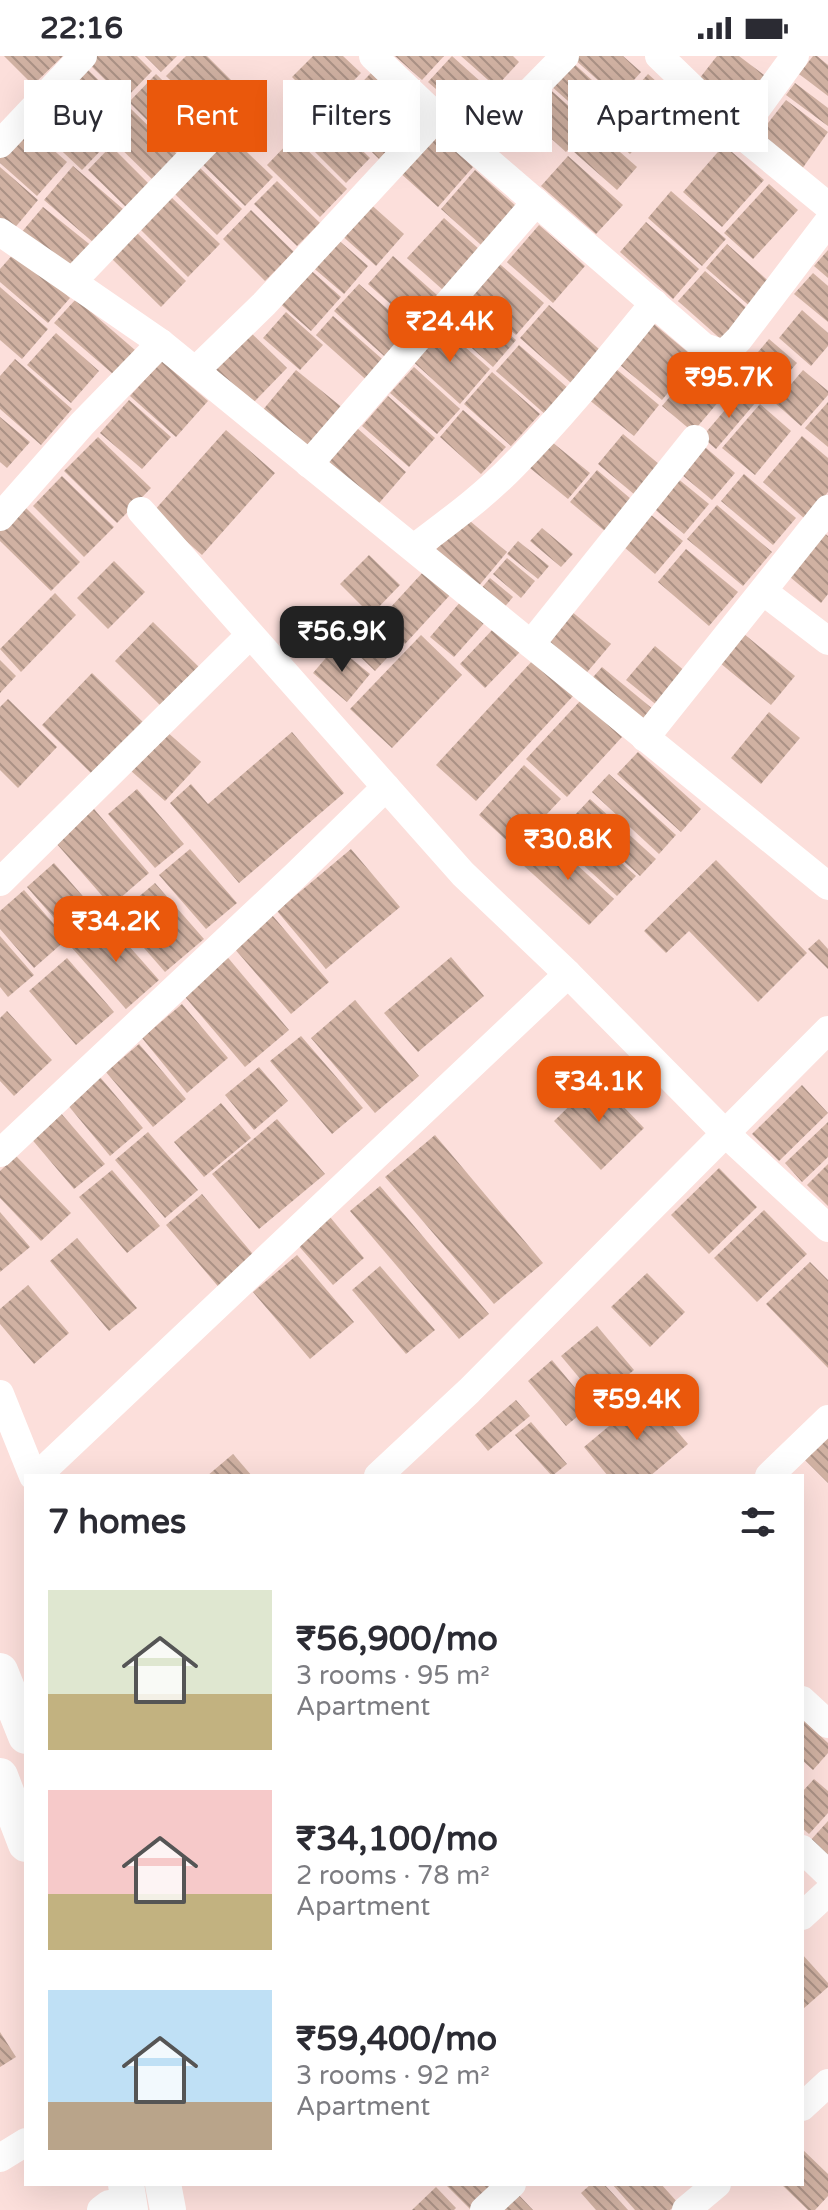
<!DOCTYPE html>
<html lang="en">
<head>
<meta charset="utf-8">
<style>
	:root { --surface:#fff; --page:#f7f7f7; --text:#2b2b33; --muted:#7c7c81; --accent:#ea580c }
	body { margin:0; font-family:"Varela Round",sans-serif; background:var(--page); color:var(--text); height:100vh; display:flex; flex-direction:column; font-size:30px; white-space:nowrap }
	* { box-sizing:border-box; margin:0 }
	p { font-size:26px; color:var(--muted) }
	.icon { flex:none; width:44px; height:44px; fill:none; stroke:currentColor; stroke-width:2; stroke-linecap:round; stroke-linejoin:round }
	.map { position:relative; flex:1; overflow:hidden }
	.side { position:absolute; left:24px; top:1418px; width:780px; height:712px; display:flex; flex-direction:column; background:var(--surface); border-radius:0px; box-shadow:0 8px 32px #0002 }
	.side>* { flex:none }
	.hud { position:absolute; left:24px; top:24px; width:780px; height:72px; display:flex; gap:16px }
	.price { position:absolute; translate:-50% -68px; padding:0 18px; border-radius:16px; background:var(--accent); color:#fff; font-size:26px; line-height:52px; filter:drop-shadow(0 2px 4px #0008) }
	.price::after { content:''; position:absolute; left:50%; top:48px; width:24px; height:18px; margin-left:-12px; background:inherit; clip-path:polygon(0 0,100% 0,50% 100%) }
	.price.on { background:#222; color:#fff }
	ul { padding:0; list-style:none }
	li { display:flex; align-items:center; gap:24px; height:200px; padding:0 24px }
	li span { display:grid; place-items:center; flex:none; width:224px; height:160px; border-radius:0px; color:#555 }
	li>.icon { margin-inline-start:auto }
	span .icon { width:96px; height:96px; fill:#fffc; stroke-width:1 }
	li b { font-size:34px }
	h2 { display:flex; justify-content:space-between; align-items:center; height:96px; padding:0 24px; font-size:34px }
	.chip { padding:0 28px; border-radius:0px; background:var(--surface); box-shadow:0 8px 32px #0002; font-size:28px; line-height:72px }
	.chip.on { background:var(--accent); color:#fff }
	.status { display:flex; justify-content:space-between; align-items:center; height:56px; padding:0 40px; background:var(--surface); direction:ltr }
	.status svg { height:22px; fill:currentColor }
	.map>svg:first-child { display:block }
	.building { fill:url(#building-back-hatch) }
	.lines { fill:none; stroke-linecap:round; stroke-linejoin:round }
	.minor { stroke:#fff; stroke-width:28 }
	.major { stroke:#fff; stroke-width:36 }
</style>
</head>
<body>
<div class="status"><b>22:16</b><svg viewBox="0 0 49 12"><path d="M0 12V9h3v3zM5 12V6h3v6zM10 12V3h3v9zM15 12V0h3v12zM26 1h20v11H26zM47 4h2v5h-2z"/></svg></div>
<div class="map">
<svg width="828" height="2154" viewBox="0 0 828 2154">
	<defs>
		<pattern id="building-back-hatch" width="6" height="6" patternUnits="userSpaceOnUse" patternTransform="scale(2)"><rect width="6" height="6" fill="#d0b1a2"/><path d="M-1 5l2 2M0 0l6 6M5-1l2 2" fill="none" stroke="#aa9185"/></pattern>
	</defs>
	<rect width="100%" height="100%" fill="#fcdfdb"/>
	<g class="building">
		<path d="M4,0H63L33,29Z"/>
		<path d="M92,0H137L152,15L125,43L87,6Z"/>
		<path d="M145,0H177L161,16Z"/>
		<path d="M186,0H207L241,34L212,64L166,20Z"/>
		<path d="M313,0H343L361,17L325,54L292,21Z"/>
		<path d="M395,0H444L422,24Z"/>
		<path d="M452,0L492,36L469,62L428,26Z"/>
		<path d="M461,0H513L519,6L496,31Z"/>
		<path d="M575,0H623L641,16L618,42L573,2Z"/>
		<path d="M717,0H739L772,25L746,58L699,23Z"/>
		<path d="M813,0H817L828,9V40L799,18Z"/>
		<path d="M571,5L616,46L595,69L550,29Z"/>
		<path d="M85,11L125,50L99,76L59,37Z"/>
		<path d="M371,17L418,63L379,103L332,57Z"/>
		<path d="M156,18L208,69L180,97L129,46Z"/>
		<path d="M648,18L695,60L672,86L625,44Z"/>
		<path d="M795,27L828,52V70L786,39Z"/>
		<path d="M545,29L590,69L566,96L522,56Z"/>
		<path d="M56,40L107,88L82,114L31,66Z"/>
		<path d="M786,44L828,76L802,113L758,80Z"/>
		<path d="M623,47L652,73L630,98L601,72Z"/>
		<path d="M130,52L181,102L156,127L105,77Z"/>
		<path d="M323,56L370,102L346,127L299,80Z"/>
		<path d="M23,67L67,106L37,140L0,107V93Z"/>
		<path d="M594,73L637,111L617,134L574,96Z"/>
		<path d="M225,75L273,121L245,150L197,103Z"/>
		<path d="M434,75L473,111L438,151L398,115Z"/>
		<path d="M294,81L347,133L320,161L267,109Z"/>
		<path d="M724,89L764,124L722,171L683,136Z"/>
		<path d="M111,90L150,129L127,152L88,114Z"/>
		<path d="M568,100L623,149L596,178L541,130Z"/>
		<path d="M195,107L242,153L217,179L170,133Z"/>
		<path d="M73,110L123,153L94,187L44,144Z"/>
		<path d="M0,111L38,144L13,174L0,162Z"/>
		<path d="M475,114L525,158L490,197L441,153Z"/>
		<path d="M277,125L320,167L297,190L254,148Z"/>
		<path d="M769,128L798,154L753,203L724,177Z"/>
		<path d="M671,135L726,183L702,210L648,162Z"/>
		<path d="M171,141L220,188L188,221L140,173Z"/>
		<path d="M367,145L404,178L376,210L339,177Z"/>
		<path d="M43,151L93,191L70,219L20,178Z"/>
		<path d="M251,154L294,196L265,225L223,183Z"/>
		<path d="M444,162L488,201L452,242L407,202Z"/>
		<path d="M646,166L699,213L673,243L620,196Z"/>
		<path d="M539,169L585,210L553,247L507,206Z"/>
		<path d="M134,174L186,225L161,251L109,200Z"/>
		<path d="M335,181L368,210L344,238L310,209Z"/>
		<path d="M727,188L774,230L753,253L706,212Z"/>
		<path d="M828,194V222L814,210Z"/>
		<path d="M16,195L70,242L48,267L0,226V213Z"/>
		<path d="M393,200L446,247L421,275L368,228Z"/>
		<path d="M494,203L544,247L516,279L466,235Z"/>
		<path d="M306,210L341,241L311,275L276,244Z"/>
		<path d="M705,215L751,256L724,286L678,245Z"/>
		<path d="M813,217L828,230V266L794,238Z"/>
		<path d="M359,228L418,280L393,308L334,255Z"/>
		<path d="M0,231L48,273L22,303L0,284Z"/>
		<path d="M76,243L135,294L113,318L54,267Z"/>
		<path d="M469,243L516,284L493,311L446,269Z"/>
		<path d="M549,249L600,294L571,327L520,282Z"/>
		<path d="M802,254L828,277V290L811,310L779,282Z"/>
		<path d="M286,256L323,289L300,314L263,282Z"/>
		<path d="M333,260L389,309L372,329L316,279Z"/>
		<path d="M648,263L696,303L662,344L614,304Z"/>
		<path d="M440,269L490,313L460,348L410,303Z"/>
		<path d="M246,272L287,312L252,348L210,308Z"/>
		<path d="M56,277L99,315L71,347L27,309Z"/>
		<path d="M769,283L797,307L769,339L741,316Z"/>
		<path d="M519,289L569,333L546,359L496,315Z"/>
		<path d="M15,303L72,353L41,389L0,353V320Z"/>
		<path d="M162,305L208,345L176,381L130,340Z"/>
		<path d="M699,306L730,332L693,376L662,350Z"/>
		<path d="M414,311L460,353L437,378L390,337Z"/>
		<path d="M615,312L659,349L634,380L588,343Z"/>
		<path d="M296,314L344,353L311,395L262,355Z"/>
		<path d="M803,314L828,335V339L801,370L775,347Z"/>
		<path d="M492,316L540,358L511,390L464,348Z"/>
		<path d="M742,334L756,346L716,393L702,381Z"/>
		<path d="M388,340L435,382L409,411L362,370Z"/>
		<path d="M129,344L171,381L142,413L100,377Z"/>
		<path d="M828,346V391L805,372Z"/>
		<path d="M760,348L791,375L755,419L722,392Z"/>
		<path d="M463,354L506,391L481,418L440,381Z"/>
		<path d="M0,361L30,386L7,412L0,406Z"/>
		<path d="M357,372L406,416L374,453L324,408Z"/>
		<path d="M226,374L275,417L202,499L153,456Z"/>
		<path d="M623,378L666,414L641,444L598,408Z"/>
		<path d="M802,380L828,402V436L805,463L763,426Z"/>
		<path d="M98,381L151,432L117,467L64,415Z"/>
		<path d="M547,382L590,417L568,443L525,408Z"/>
		<path d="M705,391L735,417L712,444L681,418Z"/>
		<path d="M597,414L638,449L612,481L570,446Z"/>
		<path d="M744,418L796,462L773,489L721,445Z"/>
		<path d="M62,420L114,471L84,501L33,450Z"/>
		<path d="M677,422L709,448L684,478L652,451Z"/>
		<path d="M717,449L772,496L743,530L687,483Z"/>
		<path d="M24,450L80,506L51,535L0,485V474Z"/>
		<path d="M650,458L683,485L655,518L623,490Z"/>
		<path d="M464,460L507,496L477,532L434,496Z"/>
		<path d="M542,472L573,498L561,511L530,485Z"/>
		<path d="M820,474L828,480V538L821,547L784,516Z"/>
		<path d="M518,485L549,510L538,523L507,498Z"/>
		<path d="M686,493L738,536L709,570L658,526Z"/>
		<path d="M369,499L400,529L371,559L340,528Z"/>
		<path d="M507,502L535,525L521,542L493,518Z"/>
		<path d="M114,505L145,536L108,573L77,542Z"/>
		<path d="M424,515L450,539L405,588L379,564Z"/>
		<path d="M490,522L513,541L498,559L475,540Z"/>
		<path d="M55,537L76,559L21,616L0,593Z"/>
		<path d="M462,544L486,565L454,601L430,581Z"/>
		<path d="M571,555L611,588L583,621L544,588Z"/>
		<path d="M153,566L202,614L164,653L115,605Z"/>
		<path d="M369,566L397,591L375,615L348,589Z"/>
		<path d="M495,571L520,596L485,632L460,608Z"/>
		<path d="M744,578L795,620L771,649L720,607Z"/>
		<path d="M421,579L462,619L392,692L350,653Z"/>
		<path d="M336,590L370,618L347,646L313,617Z"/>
		<path d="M655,590L692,621L664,655L626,624Z"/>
		<path d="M534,603L574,639L476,745L436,709Z"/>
		<path d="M0,604L16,620L0,637Z"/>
		<path d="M602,611L654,654L639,672L587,628Z"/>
		<path d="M92,617L146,669L95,721L42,669Z"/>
		<path d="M8,643L57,691L18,732L0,714V651Z"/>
		<path d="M581,644L622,681L567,741L526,703Z"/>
		<path d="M769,656L800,682L761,728L731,702Z"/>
		<path d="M166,675L201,706L165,745L130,714Z"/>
		<path d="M292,676L344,737L239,827L170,747L191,728L208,748Z"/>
		<path d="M638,696L701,753L681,776L617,718Z"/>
		<path d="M524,709L561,743L515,792L479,759Z"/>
		<path d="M609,718L676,779L659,798L592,736Z"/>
		<path d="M137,733L184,788L155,812L108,758Z"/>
		<path d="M590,743L656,803L640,820L574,760Z"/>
		<path d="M94,753L149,817L111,850L56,787Z"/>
		<path d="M572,762L636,820L617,840L554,782Z"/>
		<path d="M548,782L614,843L589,869L523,809Z"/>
		<path d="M190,793L237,847L206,873L159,819Z"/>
		<path d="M351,793L400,851L326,913L277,855Z"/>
		<path d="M716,804L807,897L758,946L689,875L666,897L644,875Z"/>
		<path d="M54,807L94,853L67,877L27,831Z"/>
		<path d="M155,827L204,883L165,916L116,860Z"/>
		<path d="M24,834L67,883L34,912L0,873V855Z"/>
		<path d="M272,859L329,926L291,958L234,892Z"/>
		<path d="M105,863L159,924L126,953L72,892Z"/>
		<path d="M0,880L34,919L8,941L0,931Z"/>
		<path d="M819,883L828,893V913L808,893Z"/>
		<path d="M224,897L289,974L245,1011L180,935Z"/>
		<path d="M451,901L484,940L418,996L384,957Z"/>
		<path d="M67,902L114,956L76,989L29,935Z"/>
		<path d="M355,944L419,1020L375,1057L311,982Z"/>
		<path d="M182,948L228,1002L187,1037L142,982Z"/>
		<path d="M7,955L52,1004L14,1040L0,1025V962Z"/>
		<path d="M301,980L363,1052L332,1078L270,1005Z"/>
		<path d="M139,988L186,1043L153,1071L106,1016Z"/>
		<path d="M259,1011L288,1045L254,1074L225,1039Z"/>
		<path d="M100,1021L143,1072L110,1100L67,1048Z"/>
		<path d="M597,1023L644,1072L601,1114L554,1065Z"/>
		<path d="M802,1029L828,1057L779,1105L752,1078Z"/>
		<path d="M221,1047L251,1082L204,1121L174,1086Z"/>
		<path d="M59,1055L105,1108L74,1133L29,1080Z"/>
		<path d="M277,1063L325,1118L259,1173L212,1118Z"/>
		<path d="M828,1066V1101L802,1126L785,1107Z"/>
		<path d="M148,1076L198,1134L165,1162L115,1104Z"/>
		<path d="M435,1079L543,1207L494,1248L385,1121Z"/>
		<path d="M16,1100L71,1157L41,1185L0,1142V1115Z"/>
		<path d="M828,1108V1150L807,1129Z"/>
		<path d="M719,1112L757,1151L709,1198L671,1159Z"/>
		<path d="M112,1114L160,1170L127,1197L79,1141Z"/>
		<path d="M380,1130L489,1258L459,1283L350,1155Z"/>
		<path d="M202,1138L258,1204L222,1235L166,1169Z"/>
		<path d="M764,1154L807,1198L757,1246L714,1202Z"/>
		<path d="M0,1156L30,1191L0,1216Z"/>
		<path d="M330,1161L364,1202L333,1229L297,1188Z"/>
		<path d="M77,1182L137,1252L109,1275L50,1205Z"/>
		<path d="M297,1199L354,1266L310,1303L253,1236Z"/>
		<path d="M810,1206L828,1224V1312L766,1248Z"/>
		<path d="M380,1210L435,1274L406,1298L352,1234Z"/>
		<path d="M647,1217L685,1256L650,1291L611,1251Z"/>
		<path d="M28,1229L69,1277L34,1308L0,1268V1253Z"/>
		<path d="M597,1270L634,1314L598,1344L561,1300Z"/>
		<path d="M552,1304L590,1350L566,1370L528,1325Z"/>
		<path d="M646,1339L688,1388L650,1420H608L584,1391Z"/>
		<path d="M516,1344L530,1360L488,1395L475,1379Z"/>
		<path d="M531,1366L567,1408L552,1420L515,1379Z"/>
		<path d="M828,1375V1427L802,1401Z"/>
		<path d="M233,1398L252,1420H207Z"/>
		<path d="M802,1663L828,1687V1697L813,1714L802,1704Z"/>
		<path d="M814,1723L828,1735V1757L809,1778L802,1772V1736Z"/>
		<path d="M828,1765V1803L809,1786Z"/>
		<path d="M802,1898L828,1927V1931L803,1953Z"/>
		<path d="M0,1976L16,2001L0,2011Z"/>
		<path d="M802,2093L828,2118V2140L815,2154H808L781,2128H802Z"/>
		<path d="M445,2128H496L470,2153Z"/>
		<path d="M591,2128H604L628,2154H596L581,2137Z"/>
		<path d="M612,2128H661L678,2147L670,2154H635Z"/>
		<path d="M436,2131L456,2152L454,2154H412Z"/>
		<path d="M514,2134L533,2154H492Z"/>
	</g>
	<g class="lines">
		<g class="minor">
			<path d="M373,0L437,61L704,291L724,298L739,283L828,166"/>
			<path d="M659,0L739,77L828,150"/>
			<path d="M739,77L795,0"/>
			<path d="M0,88L83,0"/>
			<path d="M475,92L565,0"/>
			<path d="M0,176L161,287L828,830"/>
			<path d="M73,225L218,74"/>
			<path d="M196,314L264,248L437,61"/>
			<path d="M309,408L536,146"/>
			<path d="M141,455L463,818L568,918L725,1077L828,1172"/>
			<path d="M0,461L82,368L161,287"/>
			<path d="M414,492C448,466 483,441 513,410C564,359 609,302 654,247"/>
			<path d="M764,536L828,585"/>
			<path d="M531,588L695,383"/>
			<path d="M645,682L828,453"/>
			<path d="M0,826L250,579"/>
			<path d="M0,1097L296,819L386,731"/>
			<path d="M0,1338L33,1420"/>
			<path d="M37,1420L568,918"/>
			<path d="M378,1420L469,1335L828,974"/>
			<path d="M769,1420L828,1363"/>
			<path d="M802,1644L828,1668"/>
			<path d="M802,1793L828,1818"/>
			<path d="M802,1860L828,1836"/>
			<path d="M802,2051L828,2027"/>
			<path d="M0,2102L26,2086"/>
			<path d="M101,2154L109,2148"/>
			<path d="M484,2154L512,2128"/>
			<path d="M686,2154L717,2128"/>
		</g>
		<g class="major">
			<path d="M0,1615L26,1680"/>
			<path d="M0,1720L26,1788"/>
			<path d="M126,2128L130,2154"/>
			<path d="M163,2128L168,2154"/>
		</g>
	</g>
</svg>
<b class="price" style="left:450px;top:308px">₹24.4K</b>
<b class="price" style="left:729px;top:364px">₹95.7K</b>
<b class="price on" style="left:342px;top:618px">₹56.9K</b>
<b class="price" style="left:568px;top:826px">₹30.8K</b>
<b class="price" style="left:116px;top:908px">₹34.2K</b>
<b class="price" style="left:599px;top:1068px">₹34.1K</b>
<b class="price" style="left:637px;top:1386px">₹59.4K</b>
<div class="hud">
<a class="chip">Buy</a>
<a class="chip on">Rent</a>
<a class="chip">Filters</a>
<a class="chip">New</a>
<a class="chip">Apartment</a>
</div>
<section class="side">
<h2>7 homes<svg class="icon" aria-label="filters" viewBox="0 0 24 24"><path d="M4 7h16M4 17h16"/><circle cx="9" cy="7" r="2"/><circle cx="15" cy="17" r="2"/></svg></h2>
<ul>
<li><span style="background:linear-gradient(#dfe7d0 65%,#c2b280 0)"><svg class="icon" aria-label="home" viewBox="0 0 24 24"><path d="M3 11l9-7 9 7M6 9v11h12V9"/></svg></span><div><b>₹56,900/mo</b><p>3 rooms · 95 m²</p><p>Apartment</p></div></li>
<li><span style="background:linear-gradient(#f6c9c9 65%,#c2b280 0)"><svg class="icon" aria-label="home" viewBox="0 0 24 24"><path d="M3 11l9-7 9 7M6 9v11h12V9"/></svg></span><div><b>₹34,100/mo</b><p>2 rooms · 78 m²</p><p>Apartment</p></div></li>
<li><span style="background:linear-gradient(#bfe0f5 70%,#b9a48a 0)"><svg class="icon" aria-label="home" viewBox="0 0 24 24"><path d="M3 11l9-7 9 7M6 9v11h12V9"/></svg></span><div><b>₹59,400/mo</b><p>3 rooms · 92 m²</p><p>Apartment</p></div></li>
</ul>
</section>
</div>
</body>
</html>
